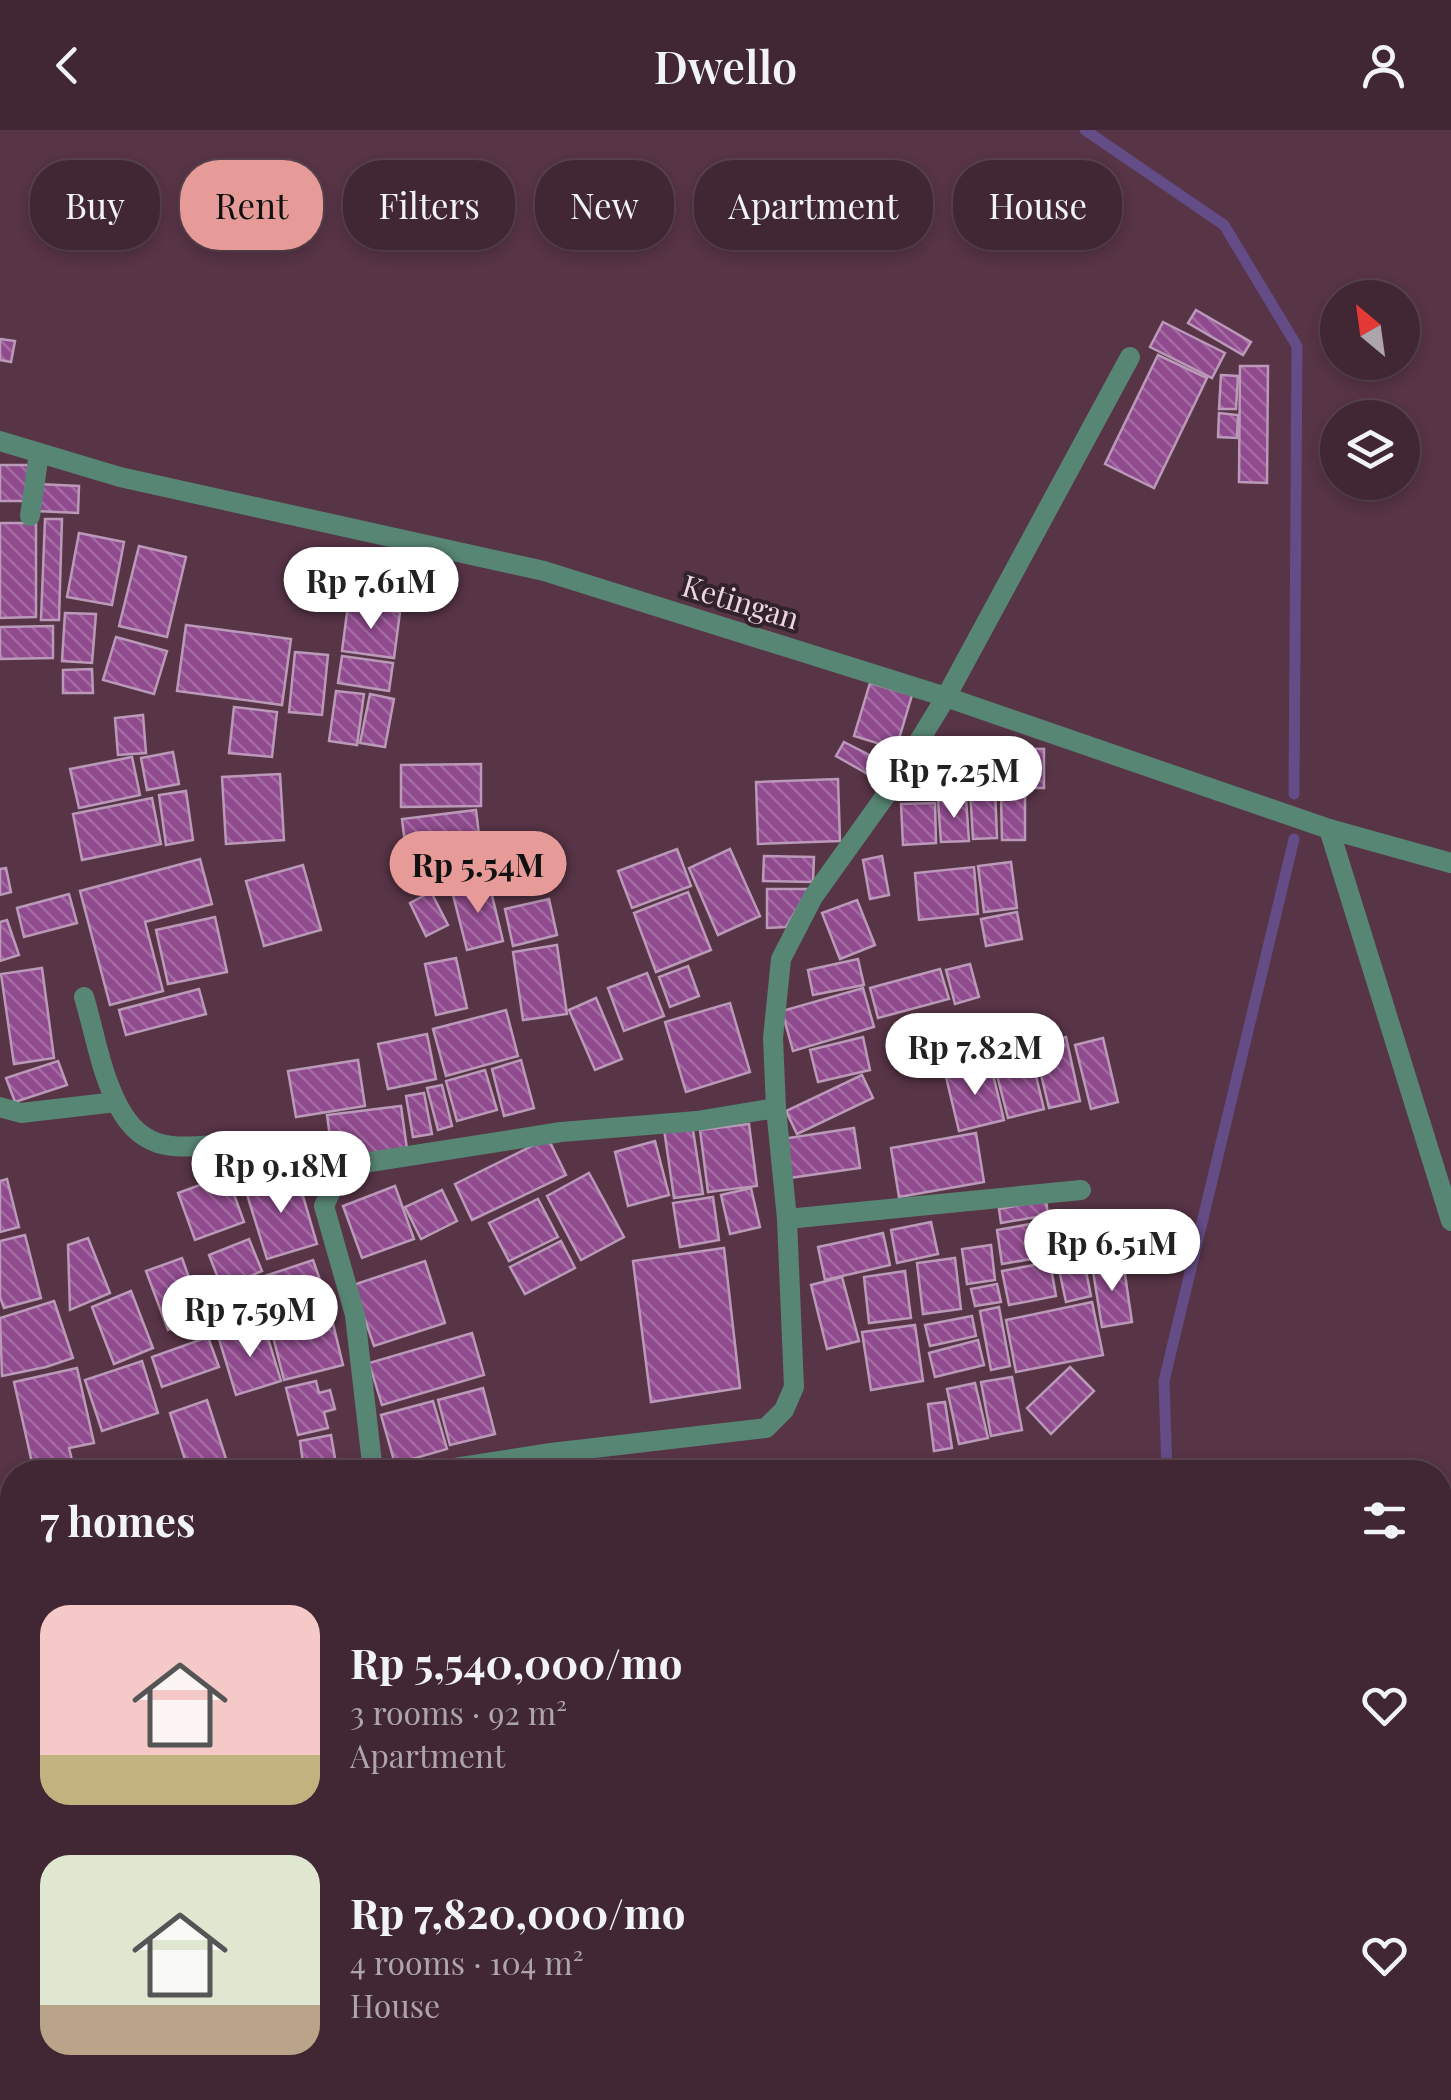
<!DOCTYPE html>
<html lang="en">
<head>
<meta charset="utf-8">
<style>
	:root { --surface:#412734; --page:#4c3340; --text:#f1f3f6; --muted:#aea5ac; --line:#5a444f; --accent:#e69b98 }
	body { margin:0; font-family:"Playfair Display",serif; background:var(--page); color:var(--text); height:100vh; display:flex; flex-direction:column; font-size:38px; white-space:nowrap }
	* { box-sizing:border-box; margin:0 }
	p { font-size:32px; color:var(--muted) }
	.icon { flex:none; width:55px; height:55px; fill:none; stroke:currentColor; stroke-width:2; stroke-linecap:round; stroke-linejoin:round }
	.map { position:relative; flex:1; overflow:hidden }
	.details { position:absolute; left:0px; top:1330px; width:1452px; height:640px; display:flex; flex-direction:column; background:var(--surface); border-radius:40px 40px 0 0; box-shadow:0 5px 15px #0003,0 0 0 2px var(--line) }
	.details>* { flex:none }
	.top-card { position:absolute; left:30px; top:30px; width:1392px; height:90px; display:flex; gap:20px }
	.needle { width:65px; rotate:331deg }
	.controls { position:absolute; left:1320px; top:150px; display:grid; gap:20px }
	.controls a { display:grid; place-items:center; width:100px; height:100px; border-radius:50%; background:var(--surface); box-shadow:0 5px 15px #0003,0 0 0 2px var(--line); font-size:50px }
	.price { position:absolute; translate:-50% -85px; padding:0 22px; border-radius:35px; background:#fff; color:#222; font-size:32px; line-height:65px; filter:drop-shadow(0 2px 5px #0008) }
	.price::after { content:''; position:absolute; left:50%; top:60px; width:30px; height:22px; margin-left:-15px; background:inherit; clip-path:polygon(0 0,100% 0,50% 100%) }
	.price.selected { background:var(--accent); color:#111 }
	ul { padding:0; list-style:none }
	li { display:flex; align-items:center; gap:30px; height:250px; padding:0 40px }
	li span { display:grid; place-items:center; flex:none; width:280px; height:200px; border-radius:30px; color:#555 }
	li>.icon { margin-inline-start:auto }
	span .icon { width:120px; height:120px; fill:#fffc; stroke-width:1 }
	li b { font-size:42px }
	h2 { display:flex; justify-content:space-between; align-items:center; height:120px; padding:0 40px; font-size:42px }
	.chip { padding:0 35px; border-radius:40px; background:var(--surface); box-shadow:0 5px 15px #0003,0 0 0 2px var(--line); font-size:35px; line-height:90px }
	.chip.selected { background:var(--accent); color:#111 }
	header { display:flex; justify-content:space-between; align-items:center; height:130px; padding:0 40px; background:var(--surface); font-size:45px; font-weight:600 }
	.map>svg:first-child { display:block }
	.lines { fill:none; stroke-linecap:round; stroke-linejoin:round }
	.stream { stroke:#644c87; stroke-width:11 }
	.building { fill:url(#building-back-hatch); stroke:#ba9ab8; stroke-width:2.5 }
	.service { stroke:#588674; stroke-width:20 }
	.minor { stroke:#588674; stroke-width:20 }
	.tertiary { stroke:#588674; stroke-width:20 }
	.labels { text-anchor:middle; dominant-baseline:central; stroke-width:8; stroke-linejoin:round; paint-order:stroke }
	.street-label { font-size:30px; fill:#ecd5e0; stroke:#32222a }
</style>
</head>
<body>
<header><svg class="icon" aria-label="back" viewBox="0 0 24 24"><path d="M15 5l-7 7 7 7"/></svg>Dwello<svg class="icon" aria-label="person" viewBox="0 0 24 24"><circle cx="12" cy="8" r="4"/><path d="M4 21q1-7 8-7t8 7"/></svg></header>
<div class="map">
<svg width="1451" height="1970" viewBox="0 0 1451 1970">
	<defs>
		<pattern id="building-back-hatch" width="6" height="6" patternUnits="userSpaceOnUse" patternTransform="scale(2.5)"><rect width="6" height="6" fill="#904b8e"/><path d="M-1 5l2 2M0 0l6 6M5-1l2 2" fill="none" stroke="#a56ca3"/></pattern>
	</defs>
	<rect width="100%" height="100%" fill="#573446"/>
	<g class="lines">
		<g class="stream">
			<path d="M1085,0L1224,95L1297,216L1294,664"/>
			<path d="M1167,1342L1164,1251L1294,709"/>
			<path d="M1316,1958L1324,1970"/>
		</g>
	</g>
	<g class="building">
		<path d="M1196,180L1251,212L1243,225L1188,193Z"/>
		<path d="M1163,192L1225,223L1212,248L1150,217Z"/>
		<path d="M0,209L15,211L11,232L0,230Z"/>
		<path d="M1158,225L1207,248L1154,358L1105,334Z"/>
		<path d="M1240,236H1268L1267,353L1239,352Z"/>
		<path d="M1221,245L1238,246L1236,279H1219Z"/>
		<path d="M1219,283L1238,285L1237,308L1218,307Z"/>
		<rect x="0" y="335" width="28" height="36"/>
		<path d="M38,354L79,356L78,383L36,381Z"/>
		<path d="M45,389H62L59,490H41Z"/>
		<path d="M0,393H36V487L0,488Z"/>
		<path d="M79,403L124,412L112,475L67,467Z"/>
		<path d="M139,416L186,427L167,507L119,496Z"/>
		<path d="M348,475L400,482L394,528L342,521Z"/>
		<path d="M65,483L96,484L92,533L62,531Z"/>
		<path d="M186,495L291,509L282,575L177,561Z"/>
		<path d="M53,496V528L0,529V497Z"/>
		<path d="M116,507L167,521L154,564L103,550Z"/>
		<path d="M295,522L328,525L322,585L289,582Z"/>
		<path d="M342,526L393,533L389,561L338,553Z"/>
		<path d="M92,539L93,563H63V540Z"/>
		<path d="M870,553L912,565L896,619L854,606Z"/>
		<path d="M336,561L364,564L357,615L329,611Z"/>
		<path d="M370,564L394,569L385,617L360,613Z"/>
		<path d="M234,577L277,582L272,627L229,623Z"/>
		<path d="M143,585L146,623L118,625L115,588Z"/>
		<path d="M844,612L889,635L880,651L836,626Z"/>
		<path d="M1009,618L1044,619V658H1009Z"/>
		<path d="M173,622L179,654L147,660L141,628Z"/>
		<path d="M132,627L140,665L79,678L70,639Z"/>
		<path d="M481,634V676L401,677V635Z"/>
		<path d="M280,644L284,710L226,714L222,647Z"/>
		<path d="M838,649L840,711L758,714L756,652Z"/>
		<path d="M995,658L997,708L973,709L970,659Z"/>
		<path d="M186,661L193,710L166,715L159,665Z"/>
		<path d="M1001,667H1025V710H1002Z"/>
		<path d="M152,668L161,714L82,730L73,684Z"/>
		<path d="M966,669L969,711L941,712L938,671Z"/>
		<path d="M935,673L936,713L903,715L901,674Z"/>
		<path d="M476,680L481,721L407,730L402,689Z"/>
		<path d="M677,719L691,756L632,778L618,741Z"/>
		<path d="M730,719L760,786L718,805L689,738Z"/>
		<path d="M764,726L814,727L813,752L763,751Z"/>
		<path d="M882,726L889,765L870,769L863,730Z"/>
		<path d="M200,729L212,774L145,792L163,861L110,875L80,761Z"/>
		<path d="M1011,732L1017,778L984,782L978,736Z"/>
		<path d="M303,735L321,800L264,816L246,751Z"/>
		<path d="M974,737L978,784L919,790L915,743Z"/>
		<path d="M6,738L11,762L0,765V739Z"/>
		<path d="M489,753L503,811L467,820L452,761Z"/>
		<path d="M767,759H809L786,797L767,798Z"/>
		<path d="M431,762L448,795L426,806L410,773Z"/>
		<path d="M688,762L711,820L656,842L634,783Z"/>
		<path d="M69,764L77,793L24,807L17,778Z"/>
		<path d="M549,769L557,805L513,816L505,779Z"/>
		<path d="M857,770L875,815L840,829L822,783Z"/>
		<path d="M1017,782L1022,809L986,816L981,789Z"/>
		<path d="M215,787L227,842L168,854L156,800Z"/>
		<path d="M7,790L19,825L0,831V792Z"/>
		<path d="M557,815L567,884L523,890L513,822Z"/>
		<path d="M456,828L467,878L436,885L425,834Z"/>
		<path d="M858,829L864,855L813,865L808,840Z"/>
		<path d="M970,834L979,867L955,874L946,840Z"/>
		<path d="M688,836L699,866L670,877L659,847Z"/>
		<path d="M42,838L54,928L14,934L1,844Z"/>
		<path d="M940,839L949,869L878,888L870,858Z"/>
		<path d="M647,843L664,886L624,901L608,858Z"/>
		<path d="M863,858L874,897L793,921L782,881Z"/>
		<path d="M199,859L206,884L126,905L119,880Z"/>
		<path d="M596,868L622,929L595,940L569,880Z"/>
		<path d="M730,873L750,942L686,962L665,892Z"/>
		<path d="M506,880L518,926L446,946L433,899Z"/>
		<path d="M949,900L959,936L932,943L923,907Z"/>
		<path d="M427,904L436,949L388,959L378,914Z"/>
		<path d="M863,907L870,940L818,952L810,920Z"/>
		<path d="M1066,907L1080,971L1049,978L1034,915Z"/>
		<path d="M1103,908L1118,972L1091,979L1075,915Z"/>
		<path d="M1028,913L1044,979L1008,988L991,922Z"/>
		<path d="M358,930L365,976L296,987L288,941Z"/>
		<path d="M521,930L534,978L504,986L492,939Z"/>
		<path d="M58,931L67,955L15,972L6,948Z"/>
		<path d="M991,936L1004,990L959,1001L946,947Z"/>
		<path d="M485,940L497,980L457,991L446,951Z"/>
		<path d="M862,945L873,968L797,1004L786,981Z"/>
		<path d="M442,955L452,996L438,1000L427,958Z"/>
		<path d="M424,963L432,1004L413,1007L406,966Z"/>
		<path d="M401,976L407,1019L333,1029L327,985Z"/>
		<path d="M692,994L703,1064L674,1068L664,999Z"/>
		<path d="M749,994L757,1056L708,1062L700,1000Z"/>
		<path d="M854,998L860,1038L789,1048L782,1009Z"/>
		<path d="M976,1003L984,1052L899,1067L891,1018Z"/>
		<path d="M548,1008L566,1045L472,1090L455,1054Z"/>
		<path d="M655,1011L669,1065L628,1076L615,1022Z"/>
		<path d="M296,1042L317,1114L267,1129L245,1058Z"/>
		<path d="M589,1043L624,1107L581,1130L547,1066Z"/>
		<path d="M227,1045L244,1092L195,1110L178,1063Z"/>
		<path d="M7,1049L19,1097L0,1102V1051Z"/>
		<path d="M395,1056L414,1109L362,1128L343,1076Z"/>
		<path d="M751,1058L760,1097L730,1104L721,1065Z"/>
		<path d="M442,1060L457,1091L421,1109L405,1077Z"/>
		<path d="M713,1067L719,1110L680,1117L673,1073Z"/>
		<path d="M538,1069L558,1107L509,1131L489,1093Z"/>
		<path d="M1046,1070L1048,1085L1001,1093L999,1079Z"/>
		<path d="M1081,1082L1088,1113L1059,1119L1052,1088Z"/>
		<path d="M931,1092L938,1124L897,1133L891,1100Z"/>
		<path d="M1042,1092L1049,1126L1002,1134L997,1100Z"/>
		<path d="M883,1103L890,1135L825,1150L818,1117Z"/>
		<path d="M25,1105L41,1168L4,1178L0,1167V1111Z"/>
		<path d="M88,1108L110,1163L70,1180L68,1115Z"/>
		<path d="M249,1109L262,1141L222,1158L209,1125Z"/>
		<path d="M561,1111L575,1138L525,1164L510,1137Z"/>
		<path d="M991,1115L995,1150L967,1154L962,1119Z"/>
		<path d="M724,1118L740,1258L651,1272L633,1131Z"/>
		<path d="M1082,1121L1091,1166L1066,1172L1056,1126Z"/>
		<path d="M182,1128L203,1187L168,1200L146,1141Z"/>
		<path d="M955,1128L961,1179L923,1184L917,1133Z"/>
		<path d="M313,1130L326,1167L266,1187L253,1150Z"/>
		<path d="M425,1131L445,1193L374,1216L353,1155Z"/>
		<path d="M1123,1131L1132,1192L1102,1197L1092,1135Z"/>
		<path d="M1050,1132L1056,1166L1009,1175L1002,1141Z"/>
		<path d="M905,1141L911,1188L869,1193L864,1147Z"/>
		<path d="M842,1147L859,1211L827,1219L811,1155Z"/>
		<path d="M997,1154L1001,1172L975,1176L971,1159Z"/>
		<path d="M131,1161L153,1218L114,1234L92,1177Z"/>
		<path d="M246,1163L255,1185L215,1200L207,1178Z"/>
		<path d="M54,1171L73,1228L46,1237L2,1246L0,1188Z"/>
		<path d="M1092,1172L1103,1225L1016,1242L1006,1190Z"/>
		<path d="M329,1177L343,1235L284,1250L269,1191Z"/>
		<path d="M999,1177L1010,1236L991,1240L980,1181Z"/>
		<path d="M972,1186L976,1206L930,1216L925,1195Z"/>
		<path d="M264,1195L281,1251L236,1265L219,1209Z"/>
		<path d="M915,1195L923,1251L871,1260L862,1202Z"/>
		<path d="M472,1203L484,1245L382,1275L369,1233Z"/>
		<path d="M208,1207L219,1237L162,1257L152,1227Z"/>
		<path d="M978,1210L984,1235L935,1247L929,1223Z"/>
		<path d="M142,1231L158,1283L102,1301L85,1250Z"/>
		<path d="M1070,1237L1094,1261L1051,1304L1027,1278Z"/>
		<path d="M77,1238L94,1313L69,1318L73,1334L34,1342L14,1252Z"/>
		<path d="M1012,1247L1022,1300L991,1306L981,1252Z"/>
		<path d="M316,1251L319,1263L330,1260L335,1279L324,1282L328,1298L298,1305L286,1258Z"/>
		<path d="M975,1253L988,1308L959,1314L947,1259Z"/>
		<path d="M483,1258L495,1304L450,1315L438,1270Z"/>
		<path d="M207,1270L227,1332L189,1342L170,1283Z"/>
		<path d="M433,1271L447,1319L395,1334L381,1285Z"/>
		<path d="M945,1272L952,1318L934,1321L928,1274Z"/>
		<path d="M331,1305L336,1334L304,1340L300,1311Z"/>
		<path d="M1451,1459V1525L1440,1528V1462Z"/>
		<path d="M12,1548V1584L4,1586L0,1551Z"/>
		<path d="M46,1958H116L119,1970H81L80,1962L49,1969Z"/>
		<path d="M148,1958H166L169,1970H151Z"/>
		<path d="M273,1958H326L332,1970H279Z"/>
		<path d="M356,1958H366L371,1970H341L339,1965Z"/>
		<path d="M410,1958H445L419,1970H413Z"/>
		<path d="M451,1958H507L480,1970H457Z"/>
		<path d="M516,1958L521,1970H488Z"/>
		<path d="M558,1958H584L588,1965L577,1970H564Z"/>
		<path d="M635,1958H648L654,1970H608Z"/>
		<path d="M655,1958H712L717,1970H660Z"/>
	</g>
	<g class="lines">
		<g class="service">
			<path d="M30,386L39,323"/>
			<path d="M946,567L1130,227"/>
			<path d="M250,1958L256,1970"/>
		</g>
		<g class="minor">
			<path d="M1329,699L1451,1091"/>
			<path d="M84,867C94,900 100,938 115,969C146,1038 195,1011 254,1013C286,1014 313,1026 339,1043"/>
			<path d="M0,977L21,983L116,972"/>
			<path d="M776,978L773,908L781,829L813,767L886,665L946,567"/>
			<path d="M787,1089L1081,1060"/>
			<path d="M373,1342L355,1185L324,1076L339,1043L370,1032L561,1002L697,991L776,978L787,1089L794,1257L784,1280L766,1298L551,1323L429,1342"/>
			<path d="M0,1372L12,1371"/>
			<path d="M0,1766L12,1832"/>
			<path d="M36,1958L38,1970"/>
			<path d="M404,1958L409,1970"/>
			<path d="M724,1958L729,1970"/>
			<path d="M221,1970L242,1958"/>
		</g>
		<path class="tertiary" d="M0,311L120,347L544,441L946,567L1329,699L1451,733"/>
	</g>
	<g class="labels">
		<g class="street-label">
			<text transform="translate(741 471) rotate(17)">Ketingan</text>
		</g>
	</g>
</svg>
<div class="controls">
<a><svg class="needle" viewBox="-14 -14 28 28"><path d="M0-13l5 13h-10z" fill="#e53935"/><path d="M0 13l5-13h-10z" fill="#aea5ac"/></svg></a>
<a><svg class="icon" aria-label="layers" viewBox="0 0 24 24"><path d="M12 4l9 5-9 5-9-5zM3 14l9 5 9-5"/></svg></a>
</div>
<b class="price" style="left:371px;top:502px">Rp 7.61M</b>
<b class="price" style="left:954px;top:691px">Rp 7.25M</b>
<b class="price selected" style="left:478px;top:786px">Rp 5.54M</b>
<b class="price" style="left:975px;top:968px">Rp 7.82M</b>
<b class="price" style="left:281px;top:1086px">Rp 9.18M</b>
<b class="price" style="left:1112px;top:1164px">Rp 6.51M</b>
<b class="price" style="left:250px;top:1230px">Rp 7.59M</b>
<div class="top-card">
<a class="chip">Buy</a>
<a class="chip selected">Rent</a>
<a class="chip">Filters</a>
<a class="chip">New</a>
<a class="chip">Apartment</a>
<a class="chip">House</a>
</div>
<section class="details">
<h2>7 homes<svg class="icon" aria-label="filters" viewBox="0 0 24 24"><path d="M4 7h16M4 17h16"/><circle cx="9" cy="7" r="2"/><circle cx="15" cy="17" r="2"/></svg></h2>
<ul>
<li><span style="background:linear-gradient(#f6c9c9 75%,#c2b280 0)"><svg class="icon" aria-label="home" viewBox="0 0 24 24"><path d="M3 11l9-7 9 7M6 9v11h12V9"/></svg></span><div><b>Rp 5,540,000/mo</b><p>3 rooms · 92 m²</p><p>Apartment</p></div><svg class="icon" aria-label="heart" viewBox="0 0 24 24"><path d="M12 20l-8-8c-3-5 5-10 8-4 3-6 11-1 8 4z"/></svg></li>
<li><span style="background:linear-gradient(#dfe7d0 75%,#b9a48a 0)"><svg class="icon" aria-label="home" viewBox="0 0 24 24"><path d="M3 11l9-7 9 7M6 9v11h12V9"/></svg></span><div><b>Rp 7,820,000/mo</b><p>4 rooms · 104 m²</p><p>House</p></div><svg class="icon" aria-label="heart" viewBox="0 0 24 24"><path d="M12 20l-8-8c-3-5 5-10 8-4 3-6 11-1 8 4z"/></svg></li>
</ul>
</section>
</div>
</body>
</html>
